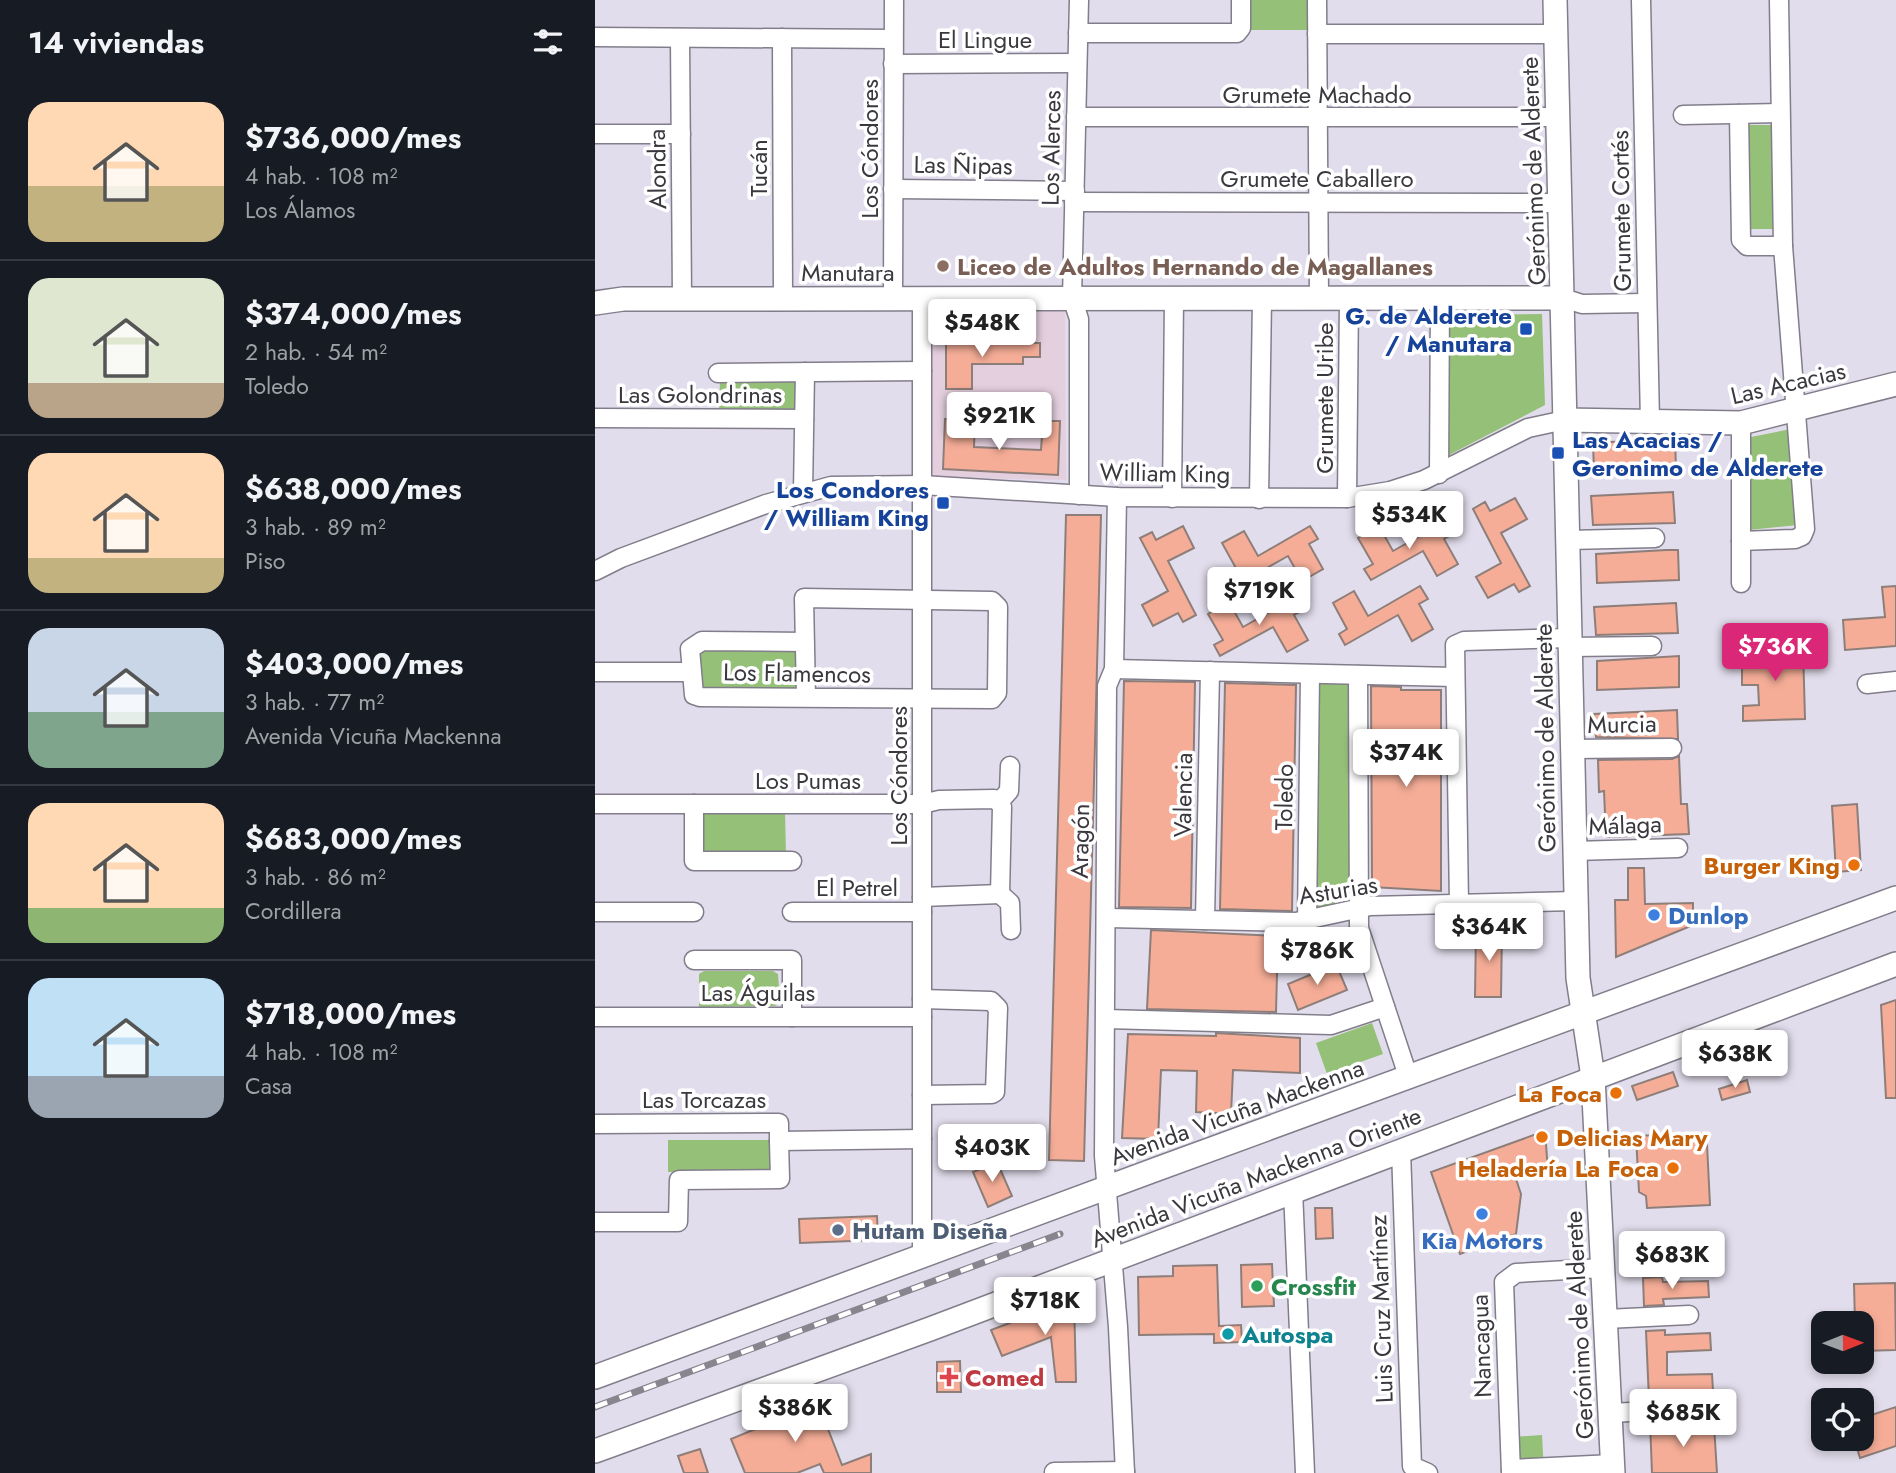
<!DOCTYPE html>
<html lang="es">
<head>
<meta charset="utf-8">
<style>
	:root { --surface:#171b24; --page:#20242c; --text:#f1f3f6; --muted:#9ea1a6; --line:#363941; --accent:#db2777 }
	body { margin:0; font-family:Jost,sans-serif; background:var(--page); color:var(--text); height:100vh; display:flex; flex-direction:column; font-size:26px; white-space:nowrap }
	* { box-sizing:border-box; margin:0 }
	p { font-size:23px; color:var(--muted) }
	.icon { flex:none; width:38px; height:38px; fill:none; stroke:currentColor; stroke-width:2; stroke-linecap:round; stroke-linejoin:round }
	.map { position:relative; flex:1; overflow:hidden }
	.panel { display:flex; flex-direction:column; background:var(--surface); width:595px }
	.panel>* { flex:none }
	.needle { width:46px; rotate:89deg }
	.fabs { position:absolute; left:1216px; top:1311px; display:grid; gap:14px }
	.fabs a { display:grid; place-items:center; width:63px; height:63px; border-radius:14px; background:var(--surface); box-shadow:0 4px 10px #0003; font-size:35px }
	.price { position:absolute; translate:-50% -60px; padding:0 16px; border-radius:7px; background:#fff; color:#222; font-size:23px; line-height:46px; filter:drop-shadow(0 2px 4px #0008) }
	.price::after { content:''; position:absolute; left:50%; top:42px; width:21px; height:16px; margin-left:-10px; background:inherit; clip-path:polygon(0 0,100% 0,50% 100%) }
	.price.current { background:var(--accent); color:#fff }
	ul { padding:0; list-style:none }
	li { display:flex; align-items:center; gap:21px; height:175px; padding:0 28px }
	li+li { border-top:2px solid var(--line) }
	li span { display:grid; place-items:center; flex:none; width:196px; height:140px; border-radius:21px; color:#555 }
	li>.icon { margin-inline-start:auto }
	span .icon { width:84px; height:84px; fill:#fffc; stroke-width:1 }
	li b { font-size:30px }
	h2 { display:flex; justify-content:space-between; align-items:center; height:84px; padding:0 28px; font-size:30px }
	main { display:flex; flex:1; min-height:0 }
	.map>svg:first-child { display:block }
	.industrial { fill:#e4cfde }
	.green { fill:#95c077 }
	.building { fill:#f5ad97; stroke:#8e7e79; stroke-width:2 }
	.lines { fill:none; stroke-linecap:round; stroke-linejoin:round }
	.minor-casing { stroke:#827d8b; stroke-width:21 }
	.major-casing { stroke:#827d8b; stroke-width:26 }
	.minor { stroke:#fff; stroke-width:18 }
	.major { stroke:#fff; stroke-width:23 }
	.rail-casing { stroke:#88858f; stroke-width:7 }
	.rail { stroke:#fff; stroke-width:4.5; stroke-dasharray:13; stroke-linecap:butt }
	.education-dot { fill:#8d6e63; stroke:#fff; stroke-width:2.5 }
	.transit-dot { fill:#1a4fb4; stroke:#fff; stroke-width:2.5 }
	.food-dot { fill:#e8710a; stroke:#fff; stroke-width:2.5 }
	.shop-dot { fill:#3f7fe0; stroke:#fff; stroke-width:2.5 }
	.service-dot { fill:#5c6f8a; stroke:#fff; stroke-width:2.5 }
	.leisure-dot { fill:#2e9e5b; stroke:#fff; stroke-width:2.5 }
	.culture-dot { fill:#0f9aa8; stroke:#fff; stroke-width:2.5 }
	.health-dot { fill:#e0444e; stroke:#fff; stroke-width:2.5 }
	.labels { text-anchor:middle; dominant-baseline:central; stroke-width:7; stroke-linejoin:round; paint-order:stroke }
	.street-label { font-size:24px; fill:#3a383e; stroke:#fff }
	.education-label { font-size:24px; font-weight:bold; fill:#785e54; stroke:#fff; text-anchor:start }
	.transit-label { font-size:24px; font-weight:bold; fill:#164399; stroke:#fff; text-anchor:end }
	.food-label { font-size:24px; font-weight:bold; fill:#c56008; stroke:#fff; text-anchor:end }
	.shop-label { font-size:24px; font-weight:bold; fill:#366cbe; stroke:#fff; text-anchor:start }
	.service-label { font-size:24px; font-weight:bold; fill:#4e5e75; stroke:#fff; text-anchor:start }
	.leisure-label { font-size:24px; font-weight:bold; fill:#27864d; stroke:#fff; text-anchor:start }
	.culture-label { font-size:24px; font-weight:bold; fill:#0d838f; stroke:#fff; text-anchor:start }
	.health-label { font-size:24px; font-weight:bold; fill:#be3a42; stroke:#fff; text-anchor:start }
</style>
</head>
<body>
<main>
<section class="panel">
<h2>14 viviendas<svg class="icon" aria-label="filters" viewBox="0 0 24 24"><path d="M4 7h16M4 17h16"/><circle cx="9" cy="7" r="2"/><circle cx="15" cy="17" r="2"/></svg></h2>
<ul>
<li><span style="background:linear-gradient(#ffd9b3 60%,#c2b280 0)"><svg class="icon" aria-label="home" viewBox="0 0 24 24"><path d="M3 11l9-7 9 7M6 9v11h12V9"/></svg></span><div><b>$736,000/mes</b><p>4 hab. · 108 m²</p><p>Los Álamos</p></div></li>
<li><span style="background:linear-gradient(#dfe7d0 75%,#b9a48a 0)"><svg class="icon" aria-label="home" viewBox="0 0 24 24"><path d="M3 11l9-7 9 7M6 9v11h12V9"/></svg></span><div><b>$374,000/mes</b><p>2 hab. · 54 m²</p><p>Toledo</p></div></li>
<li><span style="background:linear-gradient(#ffd9b3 75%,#c2b280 0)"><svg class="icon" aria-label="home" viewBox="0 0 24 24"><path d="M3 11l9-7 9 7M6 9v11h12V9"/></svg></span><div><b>$638,000/mes</b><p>3 hab. · 89 m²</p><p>Piso</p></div></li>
<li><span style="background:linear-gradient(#c9d6e8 60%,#7fa58c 0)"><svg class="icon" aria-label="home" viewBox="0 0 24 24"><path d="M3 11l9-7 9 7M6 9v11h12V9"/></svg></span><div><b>$403,000/mes</b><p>3 hab. · 77 m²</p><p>Avenida Vicuña Mackenna</p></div></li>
<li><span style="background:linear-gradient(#ffd9b3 75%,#8fb573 0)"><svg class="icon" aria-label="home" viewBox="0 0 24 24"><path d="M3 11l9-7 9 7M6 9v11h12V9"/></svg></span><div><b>$683,000/mes</b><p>3 hab. · 86 m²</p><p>Cordillera</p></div></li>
<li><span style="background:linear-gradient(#bfe0f5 70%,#9aa5b1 0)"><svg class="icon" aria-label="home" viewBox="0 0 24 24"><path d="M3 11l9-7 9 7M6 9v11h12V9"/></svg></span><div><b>$718,000/mes</b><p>4 hab. · 108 m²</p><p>Casa</p></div></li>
</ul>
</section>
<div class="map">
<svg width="1301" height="1473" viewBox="0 0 1301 1473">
	<rect width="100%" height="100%" fill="#e2ddec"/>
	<path class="industrial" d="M470,311L471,480L336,477L332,312Z"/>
	<g class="green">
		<path d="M647,0H715L716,30H648Z"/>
		<path d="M1150,125H1176L1178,229H1153Z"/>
		<path d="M947,314L950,405L854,455V315Z"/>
		<path d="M125,381L202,382L201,412L124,411Z"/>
		<path d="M1196,429L1203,525L1154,530L1151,438Z"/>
		<path d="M207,649L208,688L101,689V650Z"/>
		<path d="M721,679L757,681L755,897L720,910Z"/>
		<path d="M102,810L190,811L191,856L102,855Z"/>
		<path d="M109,971H178L183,974L185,1003L180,1006L104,1007V974Z"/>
		<path d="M777,1023L788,1054L732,1074L721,1043Z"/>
		<path d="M73,1140H177V1171L73,1172Z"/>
		<path d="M947,1435L949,1473H920L918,1437Z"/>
	</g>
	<g class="building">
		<path d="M351,343H445V357H428V364H377V389H351Z"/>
		<path d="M350,419L380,420L379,447L446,450L448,421H465L463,475L348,469Z"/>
		<path d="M1068,439H1080L1081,469L999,472L998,443Z"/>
		<path d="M1078,492L1080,523L998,525L996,496Z"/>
		<path d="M920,498L932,519L906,533L935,586L924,592L919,584L893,598L881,577L906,563L878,509L890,502L895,511Z"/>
		<path d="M471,515H506L489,1161L454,1160Z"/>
		<path d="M851,521L858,534L849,539L863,564L842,576L828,551L776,580L769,569L778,564L763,538L784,526L798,551Z"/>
		<path d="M588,526L599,548L573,561L601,615L588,622L583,613L558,626L547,605L573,591L545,538L557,532L561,540Z"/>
		<path d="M715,526L723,539L714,544L728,569L707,581L693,556L640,586L634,574L642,570L627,543L649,531L663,556Z"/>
		<path d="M1071,550H1083L1084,580L1002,583L1001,554Z"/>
		<path d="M825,586L833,599L824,604L838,629L817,641L803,615L750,645L744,634L752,629L738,603L759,591L773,616Z"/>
		<path d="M1301,586V646L1250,650L1248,620L1290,617L1287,587Z"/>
		<path d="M701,597L708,610L699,615L713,640L692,652L678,627L625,656L619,645L628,640L613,614L634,602L648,627Z"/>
		<path d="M1081,603L1083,633L1001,635L999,607Z"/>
		<path d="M1208,648L1210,719L1148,721V706L1164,705L1163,685H1147V649Z"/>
		<path d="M1084,656V687L1002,690V661Z"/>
		<path d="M529,681L600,682L596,908L524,907Z"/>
		<path d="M630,683L701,685L697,911L625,909Z"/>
		<path d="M776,686L806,687V690H846V891L777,887Z"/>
		<path d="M1082,710L1083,739L1001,737L999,714Z"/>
		<path d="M1084,756L1086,804H1092L1094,834L1011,837L1009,791L1004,792L1003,760L1077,759Z"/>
		<path d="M1262,804L1266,870L1241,872L1237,806Z"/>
		<path d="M1033,868H1049L1050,904L1098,903V925L1021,957L1020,900H1033Z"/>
		<path d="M881,929H907L906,997H880Z"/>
		<path d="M556,930L683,936L681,1012L552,1009Z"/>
		<path d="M741,964L752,990L703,1010L693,984Z"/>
		<path d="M1301,1000V1098H1291L1286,1005Z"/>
		<path d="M621,1033L705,1038V1073L638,1070L636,1114L601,1112L602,1071L566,1070L563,1139L527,1138L533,1034L621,1036Z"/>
		<path d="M1078,1072L1083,1086L1042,1100L1037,1086Z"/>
		<path d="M1152,1080L1155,1092L1127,1100L1124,1089Z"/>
		<path d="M950,1131L953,1171L920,1176L926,1194L921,1234L865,1254L836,1172Z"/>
		<path d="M1107,1133V1145L1112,1144L1115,1205L1052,1208L1051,1196L1044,1192L1041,1136Z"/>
		<path d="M402,1162L417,1196L393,1207L378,1172Z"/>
		<path d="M720,1208H737L738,1238L721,1239Z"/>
		<path d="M282,1216L283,1240L205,1243L204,1219Z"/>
		<path d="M677,1264L679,1306L647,1307L646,1265Z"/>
		<path d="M622,1265L624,1326L646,1325L647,1342L619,1343V1334L544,1335L543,1277L578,1276V1266Z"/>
		<path d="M1067,1277L1068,1282L1113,1281L1114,1297L1068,1299L1069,1305L1049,1306L1048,1278Z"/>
		<path d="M1300,1283L1301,1350L1267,1351V1323H1260L1259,1284Z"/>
		<path d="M479,1299L481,1382H461L456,1337L407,1356L396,1330Z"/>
		<path d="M1070,1330V1335L1115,1333L1116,1350L1072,1352V1375L1117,1374L1118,1391L1073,1393V1399L1054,1400L1051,1331Z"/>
		<path d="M365,1361L366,1392H342V1362Z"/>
		<path d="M235,1401L244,1425L233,1429L247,1465L276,1454V1473H229L225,1464L202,1473H150L136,1439L170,1425L168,1418L202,1404L205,1413Z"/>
		<path d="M1301,1407V1446L1265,1458L1259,1438H1267V1418Z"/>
		<path d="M1055,1422H1074V1427L1119,1425L1122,1473H1057Z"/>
		<path d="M105,1449L113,1473H89L83,1456Z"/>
	</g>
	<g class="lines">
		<defs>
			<g id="minor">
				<path d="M722,0L724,298"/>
				<path d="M1046,0L1055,422"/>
				<path d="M483,33H642L646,28V0"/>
				<path d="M722,34H961"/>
				<path d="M0,37L298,39"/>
				<path d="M85,38L87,299"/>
				<path d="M187,38L188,298"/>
				<path d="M298,64L482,63"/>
				<path d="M1144,114L1146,240L1152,246H1188"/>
				<path d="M1088,115L1185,113"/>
				<path d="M481,117H963"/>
				<path d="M0,134H86"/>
				<path d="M298,189L480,191"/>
				<path d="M479,202L965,203"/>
				<path d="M298,298L299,0"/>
				<path d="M968,298L987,304L1052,303"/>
				<path d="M123,373L327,371"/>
				<path d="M0,418L209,419"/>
				<path d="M844,474L845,298"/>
				<path d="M208,492L210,372"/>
				<path d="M484,495V319L477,298L484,0"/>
				<path d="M522,497L519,669L512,686L509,1156L523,1327L530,1473"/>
				<path d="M577,498L579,298"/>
				<path d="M752,498L754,298"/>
				<path d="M664,499L667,298"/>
				<path d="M973,540L1060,538"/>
				<path d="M1146,541L1200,539L1207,536L1210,529L1188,246L1184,0"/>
				<path d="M0,571L26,558L171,504L236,486L327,485L522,497L752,498L795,491L829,480L933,428L970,420"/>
				<path d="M1146,583V423"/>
				<path d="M210,642L107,641L95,649L99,695L105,697L397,699L402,693L403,607L397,601L209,598L211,697"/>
				<path d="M974,647L1057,646"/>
				<path d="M519,669L860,677"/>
				<path d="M0,672H96"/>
				<path d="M763,675L764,928L814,1079"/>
				<path d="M1272,684L1301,681"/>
				<path d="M976,749L1077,748"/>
				<path d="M404,802L407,807L405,894"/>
				<path d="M404,802L414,791L415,766"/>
				<path d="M0,804H327L344,800L399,799L404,802"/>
				<path d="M99,804V861H197"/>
				<path d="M979,851L1083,848"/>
				<path d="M405,894L415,903L416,930"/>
				<path d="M327,897L405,894"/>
				<path d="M864,904L860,645L869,641L974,638"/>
				<path d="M0,912H99"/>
				<path d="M197,912H327"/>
				<path d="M513,918L701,922L775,906L980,901"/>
				<path d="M610,920L615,671"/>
				<path d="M712,922L715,674"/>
				<path d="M99,960H197V1017"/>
				<path d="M0,1017H327"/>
				<path d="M511,1019L736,1025L790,1007"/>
				<path d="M327,1095L397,1094L400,1092L403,1008L396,1001L327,999"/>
				<path d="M0,1124L184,1123V1141L327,1139"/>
				<path d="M806,1150L817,1466L833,1473"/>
				<path d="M698,1190L710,1473"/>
				<path d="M0,1222H83L84,1180L185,1179L184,1141"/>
				<path d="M327,1255V298"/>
				<path d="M1011,1319L1094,1315"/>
				<path d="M1015,1413L1097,1409"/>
				<path d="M916,1469L1018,1464"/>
				<path d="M459,1472L530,1471"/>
				<path d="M916,1473L909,1282L921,1273L1008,1268"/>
			</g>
			<g id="major">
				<path d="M960,0L983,978L998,1077L1018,1473"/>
				<path d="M0,303L28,299H87L968,298"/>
				<path d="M970,420L1146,423L1301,384"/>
				<path d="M0,1377C433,1215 867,1058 1301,898"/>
				<path d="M0,1451L335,1329L1301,964"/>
			</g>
		</defs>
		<use href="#minor" class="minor-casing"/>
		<use href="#major" class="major-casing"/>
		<use href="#minor" class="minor"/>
		<use href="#major" class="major"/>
		<defs>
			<path id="rail" d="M0,1407L465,1234"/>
		</defs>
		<use href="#rail" class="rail-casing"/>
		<use href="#rail" class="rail"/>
	</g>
	<circle class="education-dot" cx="348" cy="266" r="7"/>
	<g class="transit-dot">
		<rect x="924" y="322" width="14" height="14" rx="3.5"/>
		<rect x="956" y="446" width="14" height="14" rx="3.5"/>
		<rect x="341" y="496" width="14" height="14" rx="3.5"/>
	</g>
	<g class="food-dot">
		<circle cx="1259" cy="865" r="7"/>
		<circle cx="1021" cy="1093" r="7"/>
		<circle cx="947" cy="1137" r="7"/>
		<circle cx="1078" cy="1168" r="7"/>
	</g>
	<g class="shop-dot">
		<circle cx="1059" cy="915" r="7"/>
		<circle cx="887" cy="1214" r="7"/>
	</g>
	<circle class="service-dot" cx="243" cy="1230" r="7"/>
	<circle class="leisure-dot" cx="662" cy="1286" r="7"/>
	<circle class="culture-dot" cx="633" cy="1334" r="7"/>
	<path class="health-dot" d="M350.5 1366.5h7v7h7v7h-7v7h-7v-7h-7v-7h7z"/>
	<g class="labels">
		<g class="street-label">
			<text x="390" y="39">El Lingue</text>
			<text x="722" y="94">Grumete Machado</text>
			<text transform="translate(456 148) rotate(-89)">Los Alerces</text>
			<text transform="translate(274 149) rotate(-90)">Los Cóndores</text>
			<text transform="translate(368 165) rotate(1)">Las Ñipas</text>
			<text transform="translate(163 168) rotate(-90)">Tucán</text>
			<text transform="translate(62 169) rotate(-91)">Alondra</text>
			<text transform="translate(938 171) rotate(-92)">Gerónimo de Alderete</text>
			<text x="722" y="178">Grumete Caballero</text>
			<text transform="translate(1026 211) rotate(-91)">Grumete Cortés</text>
			<text x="253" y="272">Manutara</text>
			<text transform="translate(1193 383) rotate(-13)">Las Acacias</text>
			<text x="105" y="394">Las Golondrinas</text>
			<text transform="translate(729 398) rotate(-90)">Grumete Uribe</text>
			<text transform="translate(570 473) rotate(1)">William King</text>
			<text transform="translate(202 673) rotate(1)">Los Flamencos</text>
			<text transform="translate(1027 724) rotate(-1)">Murcia</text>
			<text transform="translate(950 738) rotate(-91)">Gerónimo de Alderete</text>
			<text transform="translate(303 776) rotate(-90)">Los Cóndores</text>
			<text x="213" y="780">Los Pumas</text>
			<text transform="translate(588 795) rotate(-89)">Valencia</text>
			<text transform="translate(689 797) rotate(-89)">Toledo</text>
			<text transform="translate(1030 825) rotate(-2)">Málaga</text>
			<text transform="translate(485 841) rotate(-89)">Aragón</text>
			<text x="262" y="887">El Petrel</text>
			<text transform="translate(743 890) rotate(-9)">Asturias</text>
			<text x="163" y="992">Las Águilas</text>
			<text x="109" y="1099">Las Torcazas</text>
			<text transform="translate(642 1112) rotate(-20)">Avenida Vicuña Mackenna</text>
			<text transform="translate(661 1177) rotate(-21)">Avenida Vicuña Mackenna Oriente</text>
			<text transform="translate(786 1309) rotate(-92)">Luis Cruz Martínez</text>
			<text transform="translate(984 1325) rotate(-93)">Gerónimo de Alderete</text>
			<text transform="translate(886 1346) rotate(-92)">Nancagua</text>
		</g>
		<g class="education-label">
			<text x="362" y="266">Liceo de Adultos Hernando de Magallanes</text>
		</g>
		<g class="transit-label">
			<text x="917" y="315">G. de Alderete<tspan x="917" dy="28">/ Manutara</tspan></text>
			<text x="977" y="439" text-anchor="start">Las Acacias /<tspan x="977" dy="28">Geronimo de Alderete</tspan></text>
			<text x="334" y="489">Los Condores<tspan x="334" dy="28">/ William King</tspan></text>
		</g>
		<g class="food-label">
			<text x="1245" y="865">Burger King</text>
			<text x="1007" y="1093">La Foca</text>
			<text x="961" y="1137" text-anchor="start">Delicias Mary</text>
			<text x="1064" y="1168">Heladería La Foca</text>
		</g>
		<g class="shop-label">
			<text x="1073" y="915">Dunlop</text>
			<text x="887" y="1240" text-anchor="middle">Kia Motors</text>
		</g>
		<g class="service-label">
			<text x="257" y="1230">Hutam Diseña</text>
		</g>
		<g class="leisure-label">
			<text x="676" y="1286">Crossfit</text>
		</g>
		<g class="culture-label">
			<text x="647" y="1334">Autospa</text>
		</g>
		<g class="health-label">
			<text x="370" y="1377">Comed</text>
		</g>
	</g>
</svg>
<div class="fabs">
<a><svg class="needle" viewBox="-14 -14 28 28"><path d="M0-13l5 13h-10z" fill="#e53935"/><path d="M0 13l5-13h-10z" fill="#9ea1a6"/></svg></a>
<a><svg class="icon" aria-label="locate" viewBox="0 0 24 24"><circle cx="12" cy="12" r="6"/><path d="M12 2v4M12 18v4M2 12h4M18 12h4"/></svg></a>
</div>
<b class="price" style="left:387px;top:359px">$548K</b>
<b class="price" style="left:404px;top:452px">$921K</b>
<b class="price" style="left:814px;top:551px">$534K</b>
<b class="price" style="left:664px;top:627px">$719K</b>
<b class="price current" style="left:1180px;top:683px">$736K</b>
<b class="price" style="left:811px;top:789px">$374K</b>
<b class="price" style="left:894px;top:963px">$364K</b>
<b class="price" style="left:722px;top:987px">$786K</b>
<b class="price" style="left:1140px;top:1090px">$638K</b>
<b class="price" style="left:397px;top:1184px">$403K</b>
<b class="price" style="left:1077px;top:1291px">$683K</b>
<b class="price" style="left:450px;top:1337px">$718K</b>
<b class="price" style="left:200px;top:1444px">$386K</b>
<b class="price" style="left:1088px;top:1449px">$685K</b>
</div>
</main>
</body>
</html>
